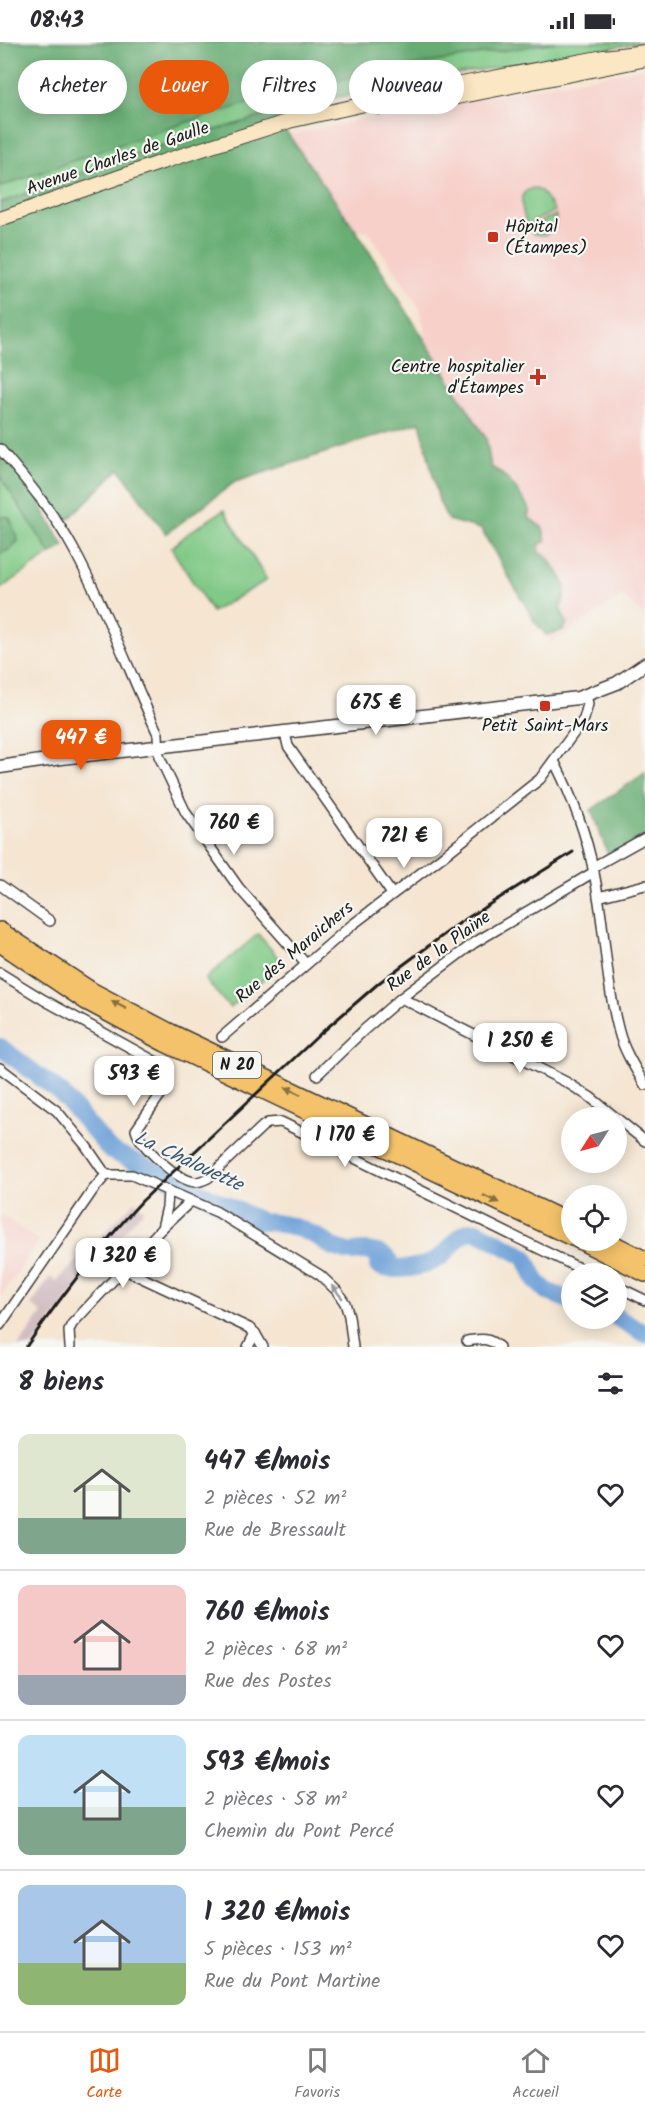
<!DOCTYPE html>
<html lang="fr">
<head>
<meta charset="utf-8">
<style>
	:root { --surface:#fff; --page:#f7f7f7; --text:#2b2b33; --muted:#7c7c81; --line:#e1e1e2; --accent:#ea580c }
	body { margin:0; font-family:Kalam,sans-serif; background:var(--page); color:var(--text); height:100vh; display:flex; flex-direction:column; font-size:22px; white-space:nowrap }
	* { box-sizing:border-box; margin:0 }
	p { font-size:20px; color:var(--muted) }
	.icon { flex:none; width:33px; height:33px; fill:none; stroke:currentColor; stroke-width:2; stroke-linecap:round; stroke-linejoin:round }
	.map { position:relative; height:1305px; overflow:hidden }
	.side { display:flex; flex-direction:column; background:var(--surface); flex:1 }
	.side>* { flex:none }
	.guide { position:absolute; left:18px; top:18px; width:609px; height:54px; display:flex; gap:12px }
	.needle { width:39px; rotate:234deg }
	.tools { position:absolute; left:561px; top:1065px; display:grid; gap:12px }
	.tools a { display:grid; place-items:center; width:66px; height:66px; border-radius:50%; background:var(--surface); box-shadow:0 3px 15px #0003; font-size:30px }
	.price { position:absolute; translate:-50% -51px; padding:0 14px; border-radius:12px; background:#fff; color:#222; font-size:20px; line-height:39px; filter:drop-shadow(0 2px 3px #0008) }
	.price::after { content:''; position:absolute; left:50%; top:36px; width:18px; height:14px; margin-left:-9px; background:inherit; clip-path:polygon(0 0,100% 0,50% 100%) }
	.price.selected { background:var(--accent); color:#fff }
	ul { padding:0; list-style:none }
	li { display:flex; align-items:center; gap:18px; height:150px; padding:0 18px }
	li+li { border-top:2px solid var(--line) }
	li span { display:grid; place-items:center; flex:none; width:168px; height:120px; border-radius:12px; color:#555 }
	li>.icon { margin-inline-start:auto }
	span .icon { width:72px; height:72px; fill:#fffc; stroke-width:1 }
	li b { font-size:26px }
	h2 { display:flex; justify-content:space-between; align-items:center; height:72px; padding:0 18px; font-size:26px }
	.tag { padding:0 21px; border-radius:27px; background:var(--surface); box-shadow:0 3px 15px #0003; font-size:21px; line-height:54px }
	.tag.selected { background:var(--accent); color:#fff }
	.status { display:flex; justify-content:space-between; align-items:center; height:42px; padding:0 30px; background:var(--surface); direction:ltr }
	.status svg { height:16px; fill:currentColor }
	.tab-bar { display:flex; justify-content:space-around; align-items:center; height:84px; border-top:2px solid var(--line); background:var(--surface); font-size:16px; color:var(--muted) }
	.tab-bar a { display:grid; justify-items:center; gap:3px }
	.tab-bar .selected { color:var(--accent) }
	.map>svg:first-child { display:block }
	.built { fill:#f7d0ca }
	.industrial { fill:#d2bec2 }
	.green { fill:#80c986; stroke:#4e7251; stroke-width:1.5 }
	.forest { fill:#68ad73; stroke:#426448; stroke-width:1.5 }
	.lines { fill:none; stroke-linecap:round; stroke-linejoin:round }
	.river { stroke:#6da0d8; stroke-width:18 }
	.minor-casing { stroke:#3d3a37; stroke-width:12 }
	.tertiary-casing { stroke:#3d3a37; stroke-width:15 }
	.secondary-casing { stroke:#3d3a37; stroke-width:16 }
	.primary-casing { stroke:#3d3a37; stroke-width:18 }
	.minor { stroke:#fff; stroke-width:9 }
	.tertiary { stroke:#fff; stroke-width:12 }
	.secondary { stroke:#fbe7c3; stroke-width:14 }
	.primary { stroke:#f4c26a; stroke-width:15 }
	.rail { stroke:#1c1c1c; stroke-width:3 }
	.oneway { fill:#886f43 }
	.oneway2 { fill:#999 }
	.poi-dot { fill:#c8321e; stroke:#f6f6f2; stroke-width:2 }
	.labels { text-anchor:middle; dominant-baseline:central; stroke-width:4.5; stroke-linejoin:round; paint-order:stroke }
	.shield { fill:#f6f6f2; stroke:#5d5d5c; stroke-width:1.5 }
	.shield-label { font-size:16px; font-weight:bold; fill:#1c1c1c }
	.street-label { font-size:18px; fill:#1c1c1c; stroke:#f6f6f2 }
	.poi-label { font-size:18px; fill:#1c1c1c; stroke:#f6f6f2; text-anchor:start }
	.water-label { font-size:20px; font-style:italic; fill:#405771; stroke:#f6f6f2 }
</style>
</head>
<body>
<div class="status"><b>08:43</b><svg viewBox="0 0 49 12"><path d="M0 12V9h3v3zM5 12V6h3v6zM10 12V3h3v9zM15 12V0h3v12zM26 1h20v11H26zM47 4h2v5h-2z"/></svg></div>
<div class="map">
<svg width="645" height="1305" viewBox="0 0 645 1305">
	<rect width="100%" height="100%" fill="#f6f6f2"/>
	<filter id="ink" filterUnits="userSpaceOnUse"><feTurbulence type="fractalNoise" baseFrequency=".0167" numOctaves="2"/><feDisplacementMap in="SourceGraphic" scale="12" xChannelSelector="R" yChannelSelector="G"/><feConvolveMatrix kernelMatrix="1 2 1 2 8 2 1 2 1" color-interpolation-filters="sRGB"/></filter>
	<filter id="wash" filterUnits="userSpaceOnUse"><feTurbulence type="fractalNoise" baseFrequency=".008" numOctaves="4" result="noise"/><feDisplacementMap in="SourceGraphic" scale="24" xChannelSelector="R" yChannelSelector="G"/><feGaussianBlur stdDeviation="1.35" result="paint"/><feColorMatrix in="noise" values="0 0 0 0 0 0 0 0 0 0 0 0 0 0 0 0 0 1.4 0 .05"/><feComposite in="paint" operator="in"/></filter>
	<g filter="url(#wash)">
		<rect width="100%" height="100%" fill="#f5e5d1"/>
		<g class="built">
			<path d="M645,26V575L622,553L589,577L551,600L460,456L436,373L426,296L420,266L367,188L359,190L285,94L393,71Z"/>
			<path d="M0,1172L39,1199L1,1255L0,1254Z"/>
		</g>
		<path class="industrial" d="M135,1159L144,1168L87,1231L32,1305H18L42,1271L31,1263L50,1235L57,1239Z"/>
		<g class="green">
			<path d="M0,0H645L411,40L315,60L156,105L0,161Z"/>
			<path d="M533,146L541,149L555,169L532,180L533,183L556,173L555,186L545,193L533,192C527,186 520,165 522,155C523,150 528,148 533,146Z"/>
			<path d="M0,432L51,512L0,547V512L10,507L18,499L10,476H0Z"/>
			<path d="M224,468L267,538L212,570L171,506L191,489Z"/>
			<path d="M258,892L283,921L230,966L205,937Z"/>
		</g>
		<g class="forest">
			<path d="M0,0H556C474,14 392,25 311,45C205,71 103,108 0,145Z"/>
			<path d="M273,71L357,190L486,396L491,425C508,433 519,452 530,467L528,475L543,486L546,500L540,501L539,512H545C558,532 573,541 560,566L567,581L563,588L546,593L535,580L481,487L448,478L439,459L420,380L235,440L166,492L119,427L68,478L50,457L41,464L64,504L51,512L2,438L0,432V161L119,117Z"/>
			<path d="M5,474L10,476L18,499L10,507L0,512V476Z"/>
			<path d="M645,731V793L609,815L591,768Z"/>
		</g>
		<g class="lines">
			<g class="river">
				<path d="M0,1005L61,1051L110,1108L262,1180C282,1180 299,1185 316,1194C323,1197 328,1204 336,1206C341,1207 349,1211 354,1210C365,1208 381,1209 389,1218L388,1226"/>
				<path d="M378,1224C394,1230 425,1226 439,1216C452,1208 459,1187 477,1189L525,1215L536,1239L548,1250L572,1259"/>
				<path d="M616,1275L645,1292"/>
			</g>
		</g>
	</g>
	<g filter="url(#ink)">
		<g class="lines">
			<defs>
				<g id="minor">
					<path d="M0,407C27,439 54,471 74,508C106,567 130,631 158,692L159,714L186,771L239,846L306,922"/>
					<path d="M285,691L288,704L392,852"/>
					<path d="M554,719C573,756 586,790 594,831C605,883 605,938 619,990C624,1009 635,1026 645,1043"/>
					<path d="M593,825L645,796"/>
					<path d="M0,843L50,879"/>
					<path d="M598,855L645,843"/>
					<path d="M0,931L44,958L158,1021C166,1029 170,1035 165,1046L136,1088C140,1104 178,1139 195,1140C200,1140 204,1138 208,1136L263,1084L268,1081L281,1080L591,1232"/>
					<path d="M401,956L566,1040L590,1055L645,1099"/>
					<path d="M222,995L352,883L442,815L540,737L584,677L588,662L586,653"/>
					<path d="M0,1026L57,1069L86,1104L106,1133"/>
					<path d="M317,1033L364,988L401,956L474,901L594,830"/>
					<path d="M106,1133H132L217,1170L320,1233L337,1249L345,1261L349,1274L353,1305"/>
					<path d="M162,1186L167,1165L168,1149"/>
					<path d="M123,1227L249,1286L255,1291L263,1305"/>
					<path d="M616,1244L645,1258"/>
					<path d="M0,1283L93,1148L106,1133"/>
					<path d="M467,1299C481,1297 488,1295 499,1305"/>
					<path d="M70,1305L69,1288L72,1282L162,1186L191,1159"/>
					<path d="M248,1305L255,1291"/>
				</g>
				<path id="tertiary" d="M0,725L61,716L578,656L617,641L645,622"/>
				<g id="secondary">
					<path d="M378,65L412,64L642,18"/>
					<path d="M0,177L162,120L289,79L414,51L604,15L645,10"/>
				</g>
				<g id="primary">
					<path d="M0,888L93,949L171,990L572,1181"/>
					<path d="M0,902L86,960L165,1002L572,1196"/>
					<path d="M577,1198L645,1232"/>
					<path d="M607,1198L645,1217"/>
				</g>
			</defs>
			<use href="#minor" class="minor-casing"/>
			<use href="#tertiary" class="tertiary-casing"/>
			<use href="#secondary" class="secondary-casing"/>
			<use href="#primary" class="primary-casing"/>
			<use href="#minor" class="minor"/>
			<use href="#tertiary" class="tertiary"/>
			<use href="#secondary" class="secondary"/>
			<use href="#primary" class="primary"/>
			<path class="rail" d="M26,1305C62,1253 99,1205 142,1159L320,992L380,940L461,880L573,810"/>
		</g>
		<defs><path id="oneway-solid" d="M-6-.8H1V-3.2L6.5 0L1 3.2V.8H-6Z" transform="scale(1.5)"/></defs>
		<g class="oneway">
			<use href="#oneway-solid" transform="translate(119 963) rotate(-152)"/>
			<use href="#oneway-solid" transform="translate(293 1049) rotate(-155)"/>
			<use href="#oneway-solid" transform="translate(491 1157) rotate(26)"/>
		</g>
		<use class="oneway2" href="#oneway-solid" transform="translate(337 1250) rotate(-130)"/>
	</g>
	<g class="poi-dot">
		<rect x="487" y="189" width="12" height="12" rx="3"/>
		<path d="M535 326h6v6h6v6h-6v6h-6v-6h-6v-6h6z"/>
		<rect x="539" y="658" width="12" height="12" rx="3"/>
	</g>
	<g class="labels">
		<rect class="shield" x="213" y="1010" width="48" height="26" rx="4.5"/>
		<g class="shield-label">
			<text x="237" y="1023">N 20</text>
		</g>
		<g class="street-label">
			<text transform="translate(118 117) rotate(-19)">Avenue Charles de Gaulle</text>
			<text transform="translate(439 910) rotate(-36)">Rue de la Plaine</text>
			<text transform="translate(295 911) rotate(-40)">Rue des Maraichers</text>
		</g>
		<g class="poi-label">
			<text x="505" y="185">Hôpital<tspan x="505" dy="21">(Étampes)</tspan></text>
			<text x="524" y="325" text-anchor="end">Centre hospitalier<tspan x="524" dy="21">d'Étampes</tspan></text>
			<text x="545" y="684" text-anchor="middle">Petit Saint-Mars</text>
		</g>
		<g class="water-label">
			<text transform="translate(188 1120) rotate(25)">La Chalouette</text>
		</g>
	</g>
</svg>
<div class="tools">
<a><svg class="needle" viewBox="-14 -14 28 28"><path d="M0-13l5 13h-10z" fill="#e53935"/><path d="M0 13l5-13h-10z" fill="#7c7c81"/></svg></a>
<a><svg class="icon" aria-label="locate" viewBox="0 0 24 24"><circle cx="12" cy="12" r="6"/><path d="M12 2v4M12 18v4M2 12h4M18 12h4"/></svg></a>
<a><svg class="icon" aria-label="layers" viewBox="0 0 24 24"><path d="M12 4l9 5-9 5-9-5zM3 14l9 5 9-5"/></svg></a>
</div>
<b class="price" style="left:376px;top:694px">675 €</b>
<b class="price selected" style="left:81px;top:729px">447 €</b>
<b class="price" style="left:234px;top:814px">760 €</b>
<b class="price" style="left:404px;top:827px">721 €</b>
<b class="price" style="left:520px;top:1032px">1 250 €</b>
<b class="price" style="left:134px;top:1065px">593 €</b>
<b class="price" style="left:345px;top:1126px">1 170 €</b>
<b class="price" style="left:123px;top:1247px">1 320 €</b>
<div class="guide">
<a class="tag">Acheter</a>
<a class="tag selected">Louer</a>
<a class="tag">Filtres</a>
<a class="tag">Nouveau</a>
</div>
</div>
<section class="side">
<h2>8 biens<svg class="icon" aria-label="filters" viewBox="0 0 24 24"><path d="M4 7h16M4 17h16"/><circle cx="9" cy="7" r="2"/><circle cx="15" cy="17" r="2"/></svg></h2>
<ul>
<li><span style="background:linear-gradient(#dfe7d0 70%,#7fa58c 0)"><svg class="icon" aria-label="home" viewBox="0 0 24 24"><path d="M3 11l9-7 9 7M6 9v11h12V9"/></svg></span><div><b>447 €/mois</b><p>2 pièces · 52 m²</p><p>Rue de Bressault</p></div><svg class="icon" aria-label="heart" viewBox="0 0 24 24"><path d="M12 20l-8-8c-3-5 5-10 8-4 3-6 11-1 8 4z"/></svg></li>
<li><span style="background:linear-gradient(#f6c9c9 75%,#9aa5b1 0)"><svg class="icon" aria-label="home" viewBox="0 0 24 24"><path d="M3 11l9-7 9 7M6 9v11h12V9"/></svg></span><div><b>760 €/mois</b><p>2 pièces · 68 m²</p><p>Rue des Postes</p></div><svg class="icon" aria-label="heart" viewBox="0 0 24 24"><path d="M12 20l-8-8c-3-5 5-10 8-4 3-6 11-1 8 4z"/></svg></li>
<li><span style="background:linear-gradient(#bfe0f5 60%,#7fa58c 0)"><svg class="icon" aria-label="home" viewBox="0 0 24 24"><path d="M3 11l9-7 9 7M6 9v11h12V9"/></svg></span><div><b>593 €/mois</b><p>2 pièces · 58 m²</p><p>Chemin du Pont Percé</p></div><svg class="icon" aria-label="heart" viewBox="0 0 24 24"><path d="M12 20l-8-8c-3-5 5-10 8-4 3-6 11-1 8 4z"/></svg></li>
<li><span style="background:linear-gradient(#a9c7e8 65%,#8fb573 0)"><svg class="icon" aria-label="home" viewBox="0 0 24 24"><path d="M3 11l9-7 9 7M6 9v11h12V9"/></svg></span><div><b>1 320 €/mois</b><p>5 pièces · 153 m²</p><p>Rue du Pont Martine</p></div><svg class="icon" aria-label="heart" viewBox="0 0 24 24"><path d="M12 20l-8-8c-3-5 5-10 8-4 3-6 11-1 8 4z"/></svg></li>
</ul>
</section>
<nav class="tab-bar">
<a class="selected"><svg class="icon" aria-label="map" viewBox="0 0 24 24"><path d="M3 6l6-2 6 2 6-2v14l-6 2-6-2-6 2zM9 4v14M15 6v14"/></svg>Carte</a>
<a><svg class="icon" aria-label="saved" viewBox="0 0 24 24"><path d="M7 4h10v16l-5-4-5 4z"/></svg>Favoris</a>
<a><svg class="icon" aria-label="home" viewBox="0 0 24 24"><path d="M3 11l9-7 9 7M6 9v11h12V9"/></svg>Accueil</a>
</nav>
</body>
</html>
